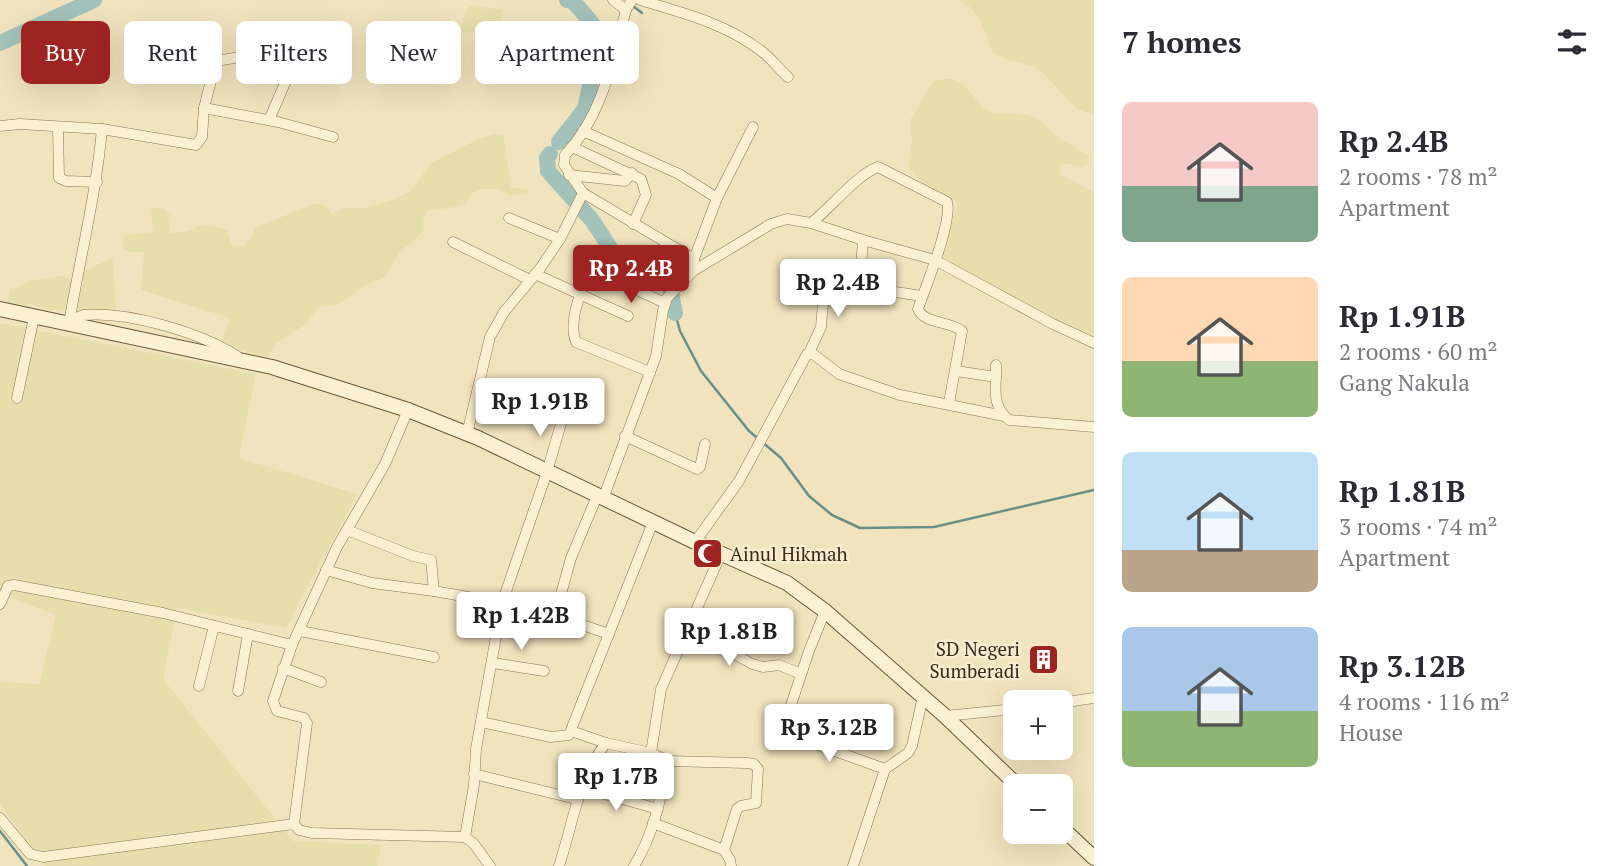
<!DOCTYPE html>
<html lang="en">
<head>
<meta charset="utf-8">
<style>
	:root { --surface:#fff; --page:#f7f7f7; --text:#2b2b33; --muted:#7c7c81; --accent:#9e2422 }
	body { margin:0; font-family:"PT Serif",serif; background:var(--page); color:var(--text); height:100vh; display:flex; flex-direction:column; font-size:26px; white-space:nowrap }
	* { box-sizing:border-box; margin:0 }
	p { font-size:23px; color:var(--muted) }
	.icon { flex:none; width:38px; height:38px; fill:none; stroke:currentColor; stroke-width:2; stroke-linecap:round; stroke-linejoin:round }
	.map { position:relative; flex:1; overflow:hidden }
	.side { display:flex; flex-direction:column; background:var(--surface); width:525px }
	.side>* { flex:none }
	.hud { position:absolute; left:21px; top:21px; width:665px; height:63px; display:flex; gap:14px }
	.fabs { position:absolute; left:1003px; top:690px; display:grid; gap:14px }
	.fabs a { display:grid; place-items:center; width:70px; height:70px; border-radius:10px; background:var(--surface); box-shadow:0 7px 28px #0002; font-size:35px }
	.price { position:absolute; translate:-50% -60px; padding:0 16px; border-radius:7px; background:#fff; color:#222; font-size:23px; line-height:46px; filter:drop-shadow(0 2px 4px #0008) }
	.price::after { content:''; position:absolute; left:50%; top:42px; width:21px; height:16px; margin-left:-10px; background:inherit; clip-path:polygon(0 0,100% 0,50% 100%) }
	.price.selected { background:var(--accent); color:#fff }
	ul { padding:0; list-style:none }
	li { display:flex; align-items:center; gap:21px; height:175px; padding:0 28px }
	li span { display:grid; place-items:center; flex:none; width:196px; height:140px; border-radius:10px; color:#555 }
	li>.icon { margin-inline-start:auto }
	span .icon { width:84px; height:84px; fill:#fffc; stroke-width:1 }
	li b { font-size:30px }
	h2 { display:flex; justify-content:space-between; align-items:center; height:84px; padding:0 28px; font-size:30px }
	.chip { padding:0 24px; border-radius:10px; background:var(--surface); box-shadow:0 7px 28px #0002; font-size:24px; line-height:63px }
	.chip.selected { background:var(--accent); color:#fff }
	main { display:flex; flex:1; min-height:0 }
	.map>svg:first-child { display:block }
	.farmland { fill:#e7dfab }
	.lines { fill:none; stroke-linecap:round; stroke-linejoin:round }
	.stream { stroke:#699088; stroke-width:2.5 }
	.river { stroke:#a2c2ba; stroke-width:16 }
	.minor-casing { stroke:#8a7356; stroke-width:11 }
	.secondary-casing { stroke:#6c5439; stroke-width:16 }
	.minor { stroke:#fbf0d2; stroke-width:10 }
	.secondary { stroke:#fbf0d2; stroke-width:14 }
	.labels { text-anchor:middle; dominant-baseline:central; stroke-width:5; stroke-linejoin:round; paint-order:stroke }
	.poi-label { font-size:19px; fill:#392a1b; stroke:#f8edce; text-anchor:start }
</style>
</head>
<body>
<main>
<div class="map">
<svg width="1094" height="866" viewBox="0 0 1094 866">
	<rect width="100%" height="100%" fill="#f1e3be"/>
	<g class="farmland">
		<path d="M958,0H1094V115L1077,109L1042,72L1033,66L1005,59L992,52L987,36L980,20L969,6Z"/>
		<path d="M476,5L501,10L502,17L498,30L481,29L478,32L460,33L454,30L440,31L448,26H460L469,7Z"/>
		<path d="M943,79H952L964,85L985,110L995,113L1028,115L1038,119L1059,138L1088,155L1089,161L1086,165L1081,167L1068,164L1061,165L1059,174L1094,192V339L1072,331L958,268L941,254L957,204L951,196L931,193L908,167L912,143L910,120L934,81Z"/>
		<path d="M495,134H503L511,187L527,189L530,195L526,194L509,196L498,189H482L473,193L466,203L455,207L427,211L423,220L424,230L412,243L401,250L384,278L368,284L338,305L318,307L306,324L274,345L268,358L220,343L230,318L141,290L144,253L128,251L122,248L123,238L127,235L155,232L150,212L153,208L164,209L171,216L168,233L188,231L197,226L206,225L227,230L231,244L238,246H244L252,237L255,228L315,203L326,205L331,214L345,208H363L389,201L410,192L431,163L480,138Z"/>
		<path d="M113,258L116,311L88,309L48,310L30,304L24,306L7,304L10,289L20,287L26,281L61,276L72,280L79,273Z"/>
		<path d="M0,323L256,374L239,458L357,494L286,628L177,608L163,679L293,841L381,845L377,866H45L0,804V682L39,684L56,615L0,594Z"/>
	</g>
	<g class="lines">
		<g class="stream">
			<path d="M633,6L642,13"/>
			<path d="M675,313L680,331L701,371L749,431L781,458L809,496L832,515L860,528L934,527L1094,490"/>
			<path d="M0,831L27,866"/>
		</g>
		<g class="river">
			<path d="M0,43L94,0"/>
			<path d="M559,142L585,109L601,34L573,1L567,0"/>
			<path d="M550,154L547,158L548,171L592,220L612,251L669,282L675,313"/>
		</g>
		<defs>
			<g id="minor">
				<path d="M613,0L626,10"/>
				<path d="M640,0C683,13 729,24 765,54C773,61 780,70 788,77"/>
				<path d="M204,108L278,122L333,137"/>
				<path d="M269,120L291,69"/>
				<path d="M0,126L20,124L102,129L196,145L202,137L204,108L216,61L264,53"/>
				<path d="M58,127L59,178L66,181L97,182"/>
				<path d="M583,131L679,174L717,198"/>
				<path d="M572,147L641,179L646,195L633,224"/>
				<path d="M569,175L625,181L632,173"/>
				<path d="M583,193L694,259"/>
				<path d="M509,218L560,239"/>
				<path d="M811,223C831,208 856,175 878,167L947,202C953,221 925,288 918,309C924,324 950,321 962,331L949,403"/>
				<path d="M863,240L860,280L862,287L922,296"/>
				<path d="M453,242L530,280"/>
				<path d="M693,271L694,259L717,198L753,127"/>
				<path d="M535,274L628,316"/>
				<path d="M611,278L665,303"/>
				<path d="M580,295C575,309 570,327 576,342L650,372"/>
				<path d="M69,323C80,258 96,195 102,129"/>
				<path d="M72,324L76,318L83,315C128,311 199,332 237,356"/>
				<path d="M809,353L821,327L824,292"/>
				<path d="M996,365C997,386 990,405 1009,420L1094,427"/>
				<path d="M956,371L996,377"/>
				<path d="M17,398L34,317"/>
				<path d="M408,410L385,464L337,547L292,645L273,701L277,711L304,718L307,723L294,824L299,830L312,833L465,837L474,844L490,866"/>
				<path d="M467,434L490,337L504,312L539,270L560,239L583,193L564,165L565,155C603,115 612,61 626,10L632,0"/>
				<path d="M625,436L697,469L700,467L705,444"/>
				<path d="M597,496L571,558L556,612V616L609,634"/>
				<path d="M603,499L656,356L663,311L667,298L693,271L771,224L787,219L811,223L863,240L935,260L1053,324L1094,343"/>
				<path d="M347,530L413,556L431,560L434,591L502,603"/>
				<path d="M695,542L739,481L807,354H813L839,374L900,395L1004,416"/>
				<path d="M326,570L372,583L434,591"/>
				<path d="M0,604L8,586L14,585L163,613L292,645"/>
				<path d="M825,611L809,651L782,732L885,769"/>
				<path d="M687,627L752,664L763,667L779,665L801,674"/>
				<path d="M300,631L434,657"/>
				<path d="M493,663L544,671"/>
				<path d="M283,668L321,682"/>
				<path d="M199,686L214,626"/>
				<path d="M238,691L248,634"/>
				<path d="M1060,703L1094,698"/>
				<path d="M945,716L1015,709"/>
				<path d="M481,722L551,737L569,735L653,522"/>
				<path d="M571,731L606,743"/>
				<path d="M668,761L747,763L754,764L758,769L756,803L741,806L737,809L724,850"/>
				<path d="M474,774L576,799"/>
				<path d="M583,788L658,809"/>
				<path d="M0,818L30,854L43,857L294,824"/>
				<path d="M653,823L724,850L730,860L731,866"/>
				<path d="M465,837L474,785L476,749L502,603L547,472L564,413"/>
				<path d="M559,866C573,824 578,778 606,743L651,753"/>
				<path d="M634,866C654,834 661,797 668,761L651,753L661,689L721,554"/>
				<path d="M853,866L885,769L908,753L912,746L923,696"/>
			</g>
			<g id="secondary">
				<path d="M0,309L272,367L408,410L478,438L695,542L787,583L825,611L945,716L1018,786"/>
				<path d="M1060,826L1094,858"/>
			</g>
		</defs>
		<use href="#minor" class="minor-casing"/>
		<use href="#secondary" class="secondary-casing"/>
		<use href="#minor" class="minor"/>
		<use href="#secondary" class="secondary"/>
	</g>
	<defs>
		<symbol id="mosque-square" viewBox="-11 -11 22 22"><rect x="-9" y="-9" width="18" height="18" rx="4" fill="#9e2422" stroke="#f8edce"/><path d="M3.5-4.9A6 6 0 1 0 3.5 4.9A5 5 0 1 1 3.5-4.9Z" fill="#fff"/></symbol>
		<symbol id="building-square" viewBox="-11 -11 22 22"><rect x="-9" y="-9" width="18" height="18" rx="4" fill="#9e2422" stroke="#f8edce"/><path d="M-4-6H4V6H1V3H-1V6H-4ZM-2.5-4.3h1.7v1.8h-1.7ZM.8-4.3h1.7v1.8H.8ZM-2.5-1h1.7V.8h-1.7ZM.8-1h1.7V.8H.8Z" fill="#fff"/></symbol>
	</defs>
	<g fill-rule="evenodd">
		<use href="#mosque-square" x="690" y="536" width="35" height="35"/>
		<use href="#building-square" x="1026" y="642" width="35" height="35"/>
	</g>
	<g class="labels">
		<g class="poi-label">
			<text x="730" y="553">Ainul Hikmah</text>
			<text x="1020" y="648" text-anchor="end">SD Negeri<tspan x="1020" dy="22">Sumberadi</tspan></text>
		</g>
	</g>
</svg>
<div class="fabs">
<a>+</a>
<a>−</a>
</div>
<b class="price selected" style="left:631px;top:305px">Rp 2.4B</b>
<b class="price" style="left:838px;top:319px">Rp 2.4B</b>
<b class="price" style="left:540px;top:438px">Rp 1.91B</b>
<b class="price" style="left:521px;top:652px">Rp 1.42B</b>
<b class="price" style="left:729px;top:668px">Rp 1.81B</b>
<b class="price" style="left:829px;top:764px">Rp 3.12B</b>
<b class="price" style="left:616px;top:813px">Rp 1.7B</b>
<div class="hud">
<a class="chip selected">Buy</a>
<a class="chip">Rent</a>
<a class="chip">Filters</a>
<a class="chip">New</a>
<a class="chip">Apartment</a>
</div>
</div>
<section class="side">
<h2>7 homes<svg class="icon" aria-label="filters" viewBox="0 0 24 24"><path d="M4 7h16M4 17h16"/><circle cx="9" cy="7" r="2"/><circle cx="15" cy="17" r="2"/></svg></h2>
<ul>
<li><span style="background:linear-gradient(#f6c9c9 60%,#7fa58c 0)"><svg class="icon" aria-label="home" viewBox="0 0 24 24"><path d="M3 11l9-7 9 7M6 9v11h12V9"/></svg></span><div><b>Rp 2.4B</b><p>2 rooms · 78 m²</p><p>Apartment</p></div></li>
<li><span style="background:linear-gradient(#ffd9b3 60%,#8fb573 0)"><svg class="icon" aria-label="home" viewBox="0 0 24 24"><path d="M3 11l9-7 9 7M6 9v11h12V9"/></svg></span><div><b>Rp 1.91B</b><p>2 rooms · 60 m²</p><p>Gang Nakula</p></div></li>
<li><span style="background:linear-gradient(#bfe0f5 70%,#b9a48a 0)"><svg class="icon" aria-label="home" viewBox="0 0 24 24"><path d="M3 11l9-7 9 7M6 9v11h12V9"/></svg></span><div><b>Rp 1.81B</b><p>3 rooms · 74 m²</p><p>Apartment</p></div></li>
<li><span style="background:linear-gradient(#a9c7e8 60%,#8fb573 0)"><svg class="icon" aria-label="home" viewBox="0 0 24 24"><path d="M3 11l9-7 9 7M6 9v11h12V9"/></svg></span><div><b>Rp 3.12B</b><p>4 rooms · 116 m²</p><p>House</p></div></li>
</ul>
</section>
</main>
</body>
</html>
